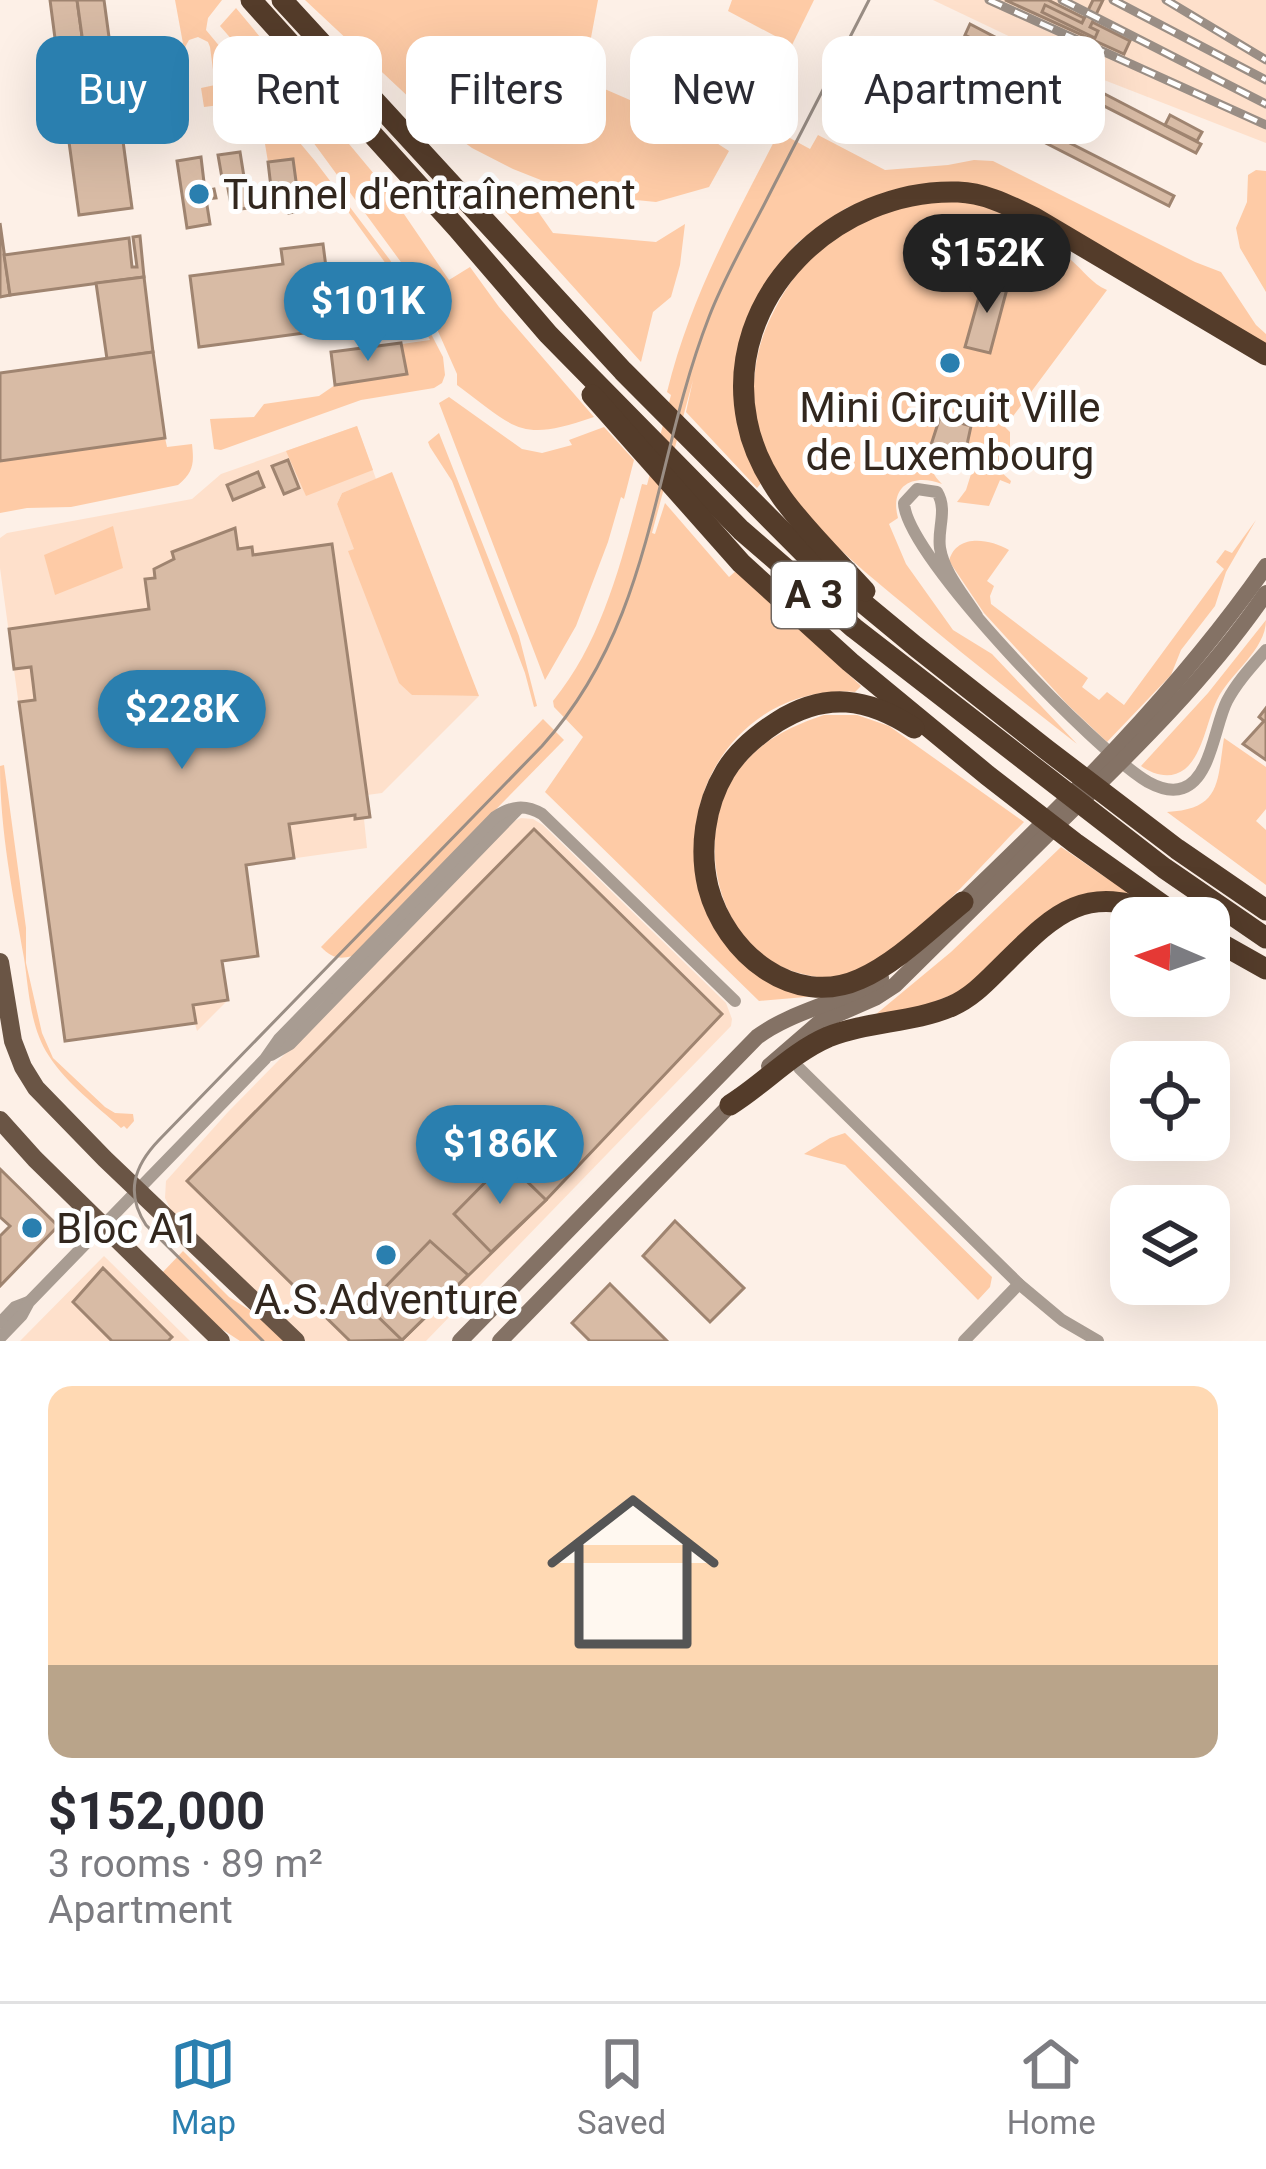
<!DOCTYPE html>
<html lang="en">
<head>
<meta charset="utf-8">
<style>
	:root { --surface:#fff; --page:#f7f7f7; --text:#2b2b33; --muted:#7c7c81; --line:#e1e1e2; --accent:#2a7faf }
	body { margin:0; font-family:Roboto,sans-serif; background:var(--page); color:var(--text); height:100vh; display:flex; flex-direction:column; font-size:45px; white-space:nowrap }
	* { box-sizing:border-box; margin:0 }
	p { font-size:39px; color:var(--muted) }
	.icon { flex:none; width:66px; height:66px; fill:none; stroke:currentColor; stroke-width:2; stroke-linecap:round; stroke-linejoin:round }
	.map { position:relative; height:1341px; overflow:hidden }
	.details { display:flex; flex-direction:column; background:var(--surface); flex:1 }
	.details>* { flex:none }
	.hud { position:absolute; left:36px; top:36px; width:1194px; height:108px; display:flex; gap:24px }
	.needle { width:78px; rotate:272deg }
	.buttons { position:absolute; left:1110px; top:897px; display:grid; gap:24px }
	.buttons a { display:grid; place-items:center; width:120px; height:120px; border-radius:24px; background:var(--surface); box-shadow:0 12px 48px #0002; font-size:60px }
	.price { position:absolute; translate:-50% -102px; padding:0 27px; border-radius:42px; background:var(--accent); color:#fff; font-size:39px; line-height:78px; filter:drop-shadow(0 3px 6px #0008) }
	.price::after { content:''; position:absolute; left:50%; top:72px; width:36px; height:27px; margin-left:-18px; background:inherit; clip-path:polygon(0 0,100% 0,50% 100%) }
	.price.current { background:#222; color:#fff }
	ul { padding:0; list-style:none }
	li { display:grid; align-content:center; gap:24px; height:636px; padding:0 48px }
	li span { display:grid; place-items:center; height:372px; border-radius:24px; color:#555 }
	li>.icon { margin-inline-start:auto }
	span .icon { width:216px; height:216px; fill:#fffc; stroke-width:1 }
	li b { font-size:51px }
	.chip { padding:0 42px; border-radius:24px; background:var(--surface); box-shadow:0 12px 48px #0002; font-size:42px; line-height:108px }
	.chip.current { background:var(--accent); color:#fff }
	.dock { display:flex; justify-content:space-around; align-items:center; height:168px; border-top:3px solid var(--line); background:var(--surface); font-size:33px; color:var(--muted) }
	.dock a { display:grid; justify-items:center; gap:6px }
	.dock .current { color:var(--accent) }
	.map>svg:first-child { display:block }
	.built { fill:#fee0cb }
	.green { fill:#fecba6 }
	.building { fill:#d8bba5; stroke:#9f8470; stroke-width:3 }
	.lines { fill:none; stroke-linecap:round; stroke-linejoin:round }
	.minor { stroke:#a89c92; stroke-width:12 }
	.secondary { stroke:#847265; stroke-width:16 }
	.primary { stroke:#6a5545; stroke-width:18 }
	.motorway { stroke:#543c2a; stroke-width:21 }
	.tram { stroke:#9a8e85; stroke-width:3 }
	.rail-casing { stroke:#9a8e85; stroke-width:9 }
	.rail { stroke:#fff; stroke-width:4.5; stroke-dasharray:14; stroke-linecap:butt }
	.poi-dot { fill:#2a7faf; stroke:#fff; stroke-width:4.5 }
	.labels { text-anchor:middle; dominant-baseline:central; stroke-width:10; stroke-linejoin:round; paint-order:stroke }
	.shield { fill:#fff; stroke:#706862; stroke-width:3 }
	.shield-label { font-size:39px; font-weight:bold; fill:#32271e }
	.poi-label { font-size:42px; fill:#32271e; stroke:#fff; text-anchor:start }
</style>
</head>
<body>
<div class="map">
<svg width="1266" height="1341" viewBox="0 0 1266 1341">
	<rect width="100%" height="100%" fill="#fdf0e7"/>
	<g class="built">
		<path d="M933,0H1266V143L1086,73Z"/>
		<path d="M357,426L376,479L342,493L337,504L355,549L349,551L412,695L479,696L382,793L367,795L370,817L364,819L367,848L246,865L258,956L222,962L228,1000L197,1031L195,1024L65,1041L0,568V538L7,533L192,499L221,474Z"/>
		<path d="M521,818L533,819L543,825L726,1003L732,1019L731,1026L426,1341H305L171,1210L165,1198L166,1181L228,1112L512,822Z"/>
		<path d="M104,1256L190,1341H20Z"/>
	</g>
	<g class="green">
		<path d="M175,0H222L208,18L206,30L315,161L390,260L410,293L443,357L445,375L442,383L434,388L361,400L221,450L214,449L210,419L254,417L264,404L319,396L335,385L406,374L402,344L430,340L402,286L344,206L317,209L315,198L299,200L293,159L268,162L265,144H257L251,101L204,107L201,88L215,85L210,47L208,42L198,37L189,40L184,49Z"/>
		<path d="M305,0H598L590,43L580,40L567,52L584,80L692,127L729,151L709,187L656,202L606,197L556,186L513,169L472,148L430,117Z"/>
		<path d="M732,0H814L792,45L728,11Z"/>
		<path d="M236,8L389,192L449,280L470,267L499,307L594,417C519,443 517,429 457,385V374L417,284L269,82L220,26Z"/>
		<path d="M779,132L810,149L818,135L885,170L948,165L974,160L993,161L1195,262L1221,272L1256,325L1266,334V345L950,183L900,188L846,208L797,243L771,277L750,311L740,344L762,482L757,488L686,412L693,380L652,533L655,534L665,503L729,577L737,570L861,686L855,692C739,683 662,804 709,909C715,923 799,982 817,996L759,1001L545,792L583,737L554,707L553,701C603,640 622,559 642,484L647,485L671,395L667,392C691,295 734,220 779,132Z"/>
		<path d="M1256,170L1266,171V292L1240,248L1236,228L1247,202L1248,175Z"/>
		<path d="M480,181L532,203L553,233L656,242L685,224L680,265L671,297L653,312L641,362L496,201Z"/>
		<path d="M934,199C949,201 966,202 981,205C1015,212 1044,239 1071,260C1084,271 1091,283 1107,290L1005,427L1010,432V450L1000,471L1011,481L1010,484L1000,480L989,506L957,502L966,490L972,471L969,474L959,470V461L930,453C929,466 932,474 942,484C914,473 889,485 898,518L889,524L906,564L953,630L992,654L1077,744C1020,699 962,654 906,606C855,564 799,519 770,459C748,413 749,362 771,317C790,277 821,237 863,220C886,211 911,206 934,199Z"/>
		<path d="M449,397L522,449L542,453L572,445L569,440L604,427L634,460L624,499L621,497L608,542L576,626L545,680L439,403Z"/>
		<path d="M357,426L373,470L306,496L286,451Z"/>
		<path d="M439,433L519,636L537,706L534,707L525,673L452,481L430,447L428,442Z"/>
		<path d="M165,438L167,447L192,444C194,463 194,472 178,485L71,507L27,508L0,513V461Z"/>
		<path d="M392,472L479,696L412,695L399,683L348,551L354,549L337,504L342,493Z"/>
		<path d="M1256,520L1226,572L1215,606L1181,650L1171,675L1107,742L1067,704L984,613L949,561C956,534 988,538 1009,550L987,581L994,586L990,596L991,604L1088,678L1082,687L1099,700L1107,692L1124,705L1224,569L1216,562L1225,550L1232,553Z"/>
		<path d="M113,526L123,568L55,595L44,555Z"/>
		<path d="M1266,620C1266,650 1230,673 1217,700C1207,720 1203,754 1185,769C1171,780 1154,775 1141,766L1208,693Z"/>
		<path d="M824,715H857L889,726L1024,822C980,866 910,951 853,973C834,981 818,978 799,973C716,951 690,833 740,768C762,740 791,726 824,715Z"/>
		<path d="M543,719L564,740L352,956C338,960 331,957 321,947Z"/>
		<path d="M1224,738L1266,767V809L1256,821L1266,830V885L1167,812C1221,809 1217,783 1224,738Z"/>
		<path d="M4,765L26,928V963L42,1033L53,1058L105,1107L115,1113L133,1114L134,1121L127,1129L124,1126L121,1128C97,1106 67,1084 49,1056C30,1028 29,991 24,958C13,894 0,831 0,766Z"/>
		<path d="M1061,847L1105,877L1144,899L1109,892L956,993L916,1009L875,1015L951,952Z"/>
		<path d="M845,1133L992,1277L990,1287L978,1300L845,1165L804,1154L830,1138Z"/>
		<path d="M183,1251L229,1297L256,1314L284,1341H240L214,1324L161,1274Z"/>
	</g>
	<g class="building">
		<path d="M50,0H77L86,65L59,69Z"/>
		<path d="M77,0H104L132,208L79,215L59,69L86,65Z"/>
		<path d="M1005,0H1048L1130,41L1124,54Z"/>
		<path d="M1093,0H1103L1090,27L1098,31L1095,38L1042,12L1045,5L1082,23Z"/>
		<path d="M970,24L1201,144L1196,153L965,35Z"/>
		<path d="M942,78L1174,196L1169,206L938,88Z"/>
		<path d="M1170,115L1202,132L1197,141L1165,125Z"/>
		<path d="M240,152L249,208L232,210L226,178H222L218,155Z"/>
		<path d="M201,157L205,191L214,189L216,198L206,199L210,224L187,228L177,161Z"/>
		<path d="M293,159L300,211L289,213L287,194L272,196L268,162Z"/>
		<path d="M0,223L10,295L0,297Z"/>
		<path d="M140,236L144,277L10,295L4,255L129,238L132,267H137L133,237Z"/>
		<path d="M323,244L334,329L199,347L190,276L283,264L281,249Z"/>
		<path d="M144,277L153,352L107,359L96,283Z"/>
		<path d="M984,279L1008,285L990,353L965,347Z"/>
		<path d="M401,343L407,374L335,385L331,352Z"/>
		<path d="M153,352L165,438L0,461V373Z"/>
		<path d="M940,417L971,426L965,454L931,445Z"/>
		<path d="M288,460L299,488L284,494L272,466Z"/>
		<path d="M258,472L264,487L233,500L227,485Z"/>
		<path d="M235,528L238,549L252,547L253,555L332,544L370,817L355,819V815L289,824L294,858L246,865L258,956L222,961L228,1000L193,1005L196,1023L65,1041L19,702L35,700L33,683L31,667L14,669L9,629L149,609L145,579L155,578L154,569L174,559L172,552Z"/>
		<path d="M1266,708V760L1243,744L1264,721L1259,717Z"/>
		<path d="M534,829L722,1014L546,1200L402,1340L350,1341L187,1181Z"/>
		<path d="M506,1161L546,1200L491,1252L454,1214Z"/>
		<path d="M0,1169L58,1226L0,1286V1236L10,1226L0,1217Z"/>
		<path d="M675,1221L744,1288L710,1322L643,1256Z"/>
		<path d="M430,1241L468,1275L402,1340L367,1306Z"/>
		<path d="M103,1268L172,1337L168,1341H112L73,1302Z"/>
		<path d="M610,1284L667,1341H590L572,1323Z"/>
	</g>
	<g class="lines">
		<g class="minor">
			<path d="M977,616C964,595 944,573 940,548C937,529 948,510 937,492L917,489L904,503C906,557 1098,753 1148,782C1159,788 1172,792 1183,788C1211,779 1215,724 1227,701C1237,682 1252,666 1266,650"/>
			<path d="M271,1055L290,1044L519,808"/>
			<path d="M799,1068L1019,1284L1062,1320L1098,1341"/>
			<path d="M0,1323L15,1307L28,1302"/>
			<path d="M0,1338L22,1315L29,1302L265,1059L279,1039L495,817C511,806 525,804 542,814L735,1001"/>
			<path d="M964,1341L1019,1284"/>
		</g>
		<g class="secondary">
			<path d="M957,907C1068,801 1178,692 1266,566"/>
			<path d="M769,1066L820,1022L875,998L895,985C952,929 1008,873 1064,818C1136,748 1209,676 1266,593"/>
			<path d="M460,1341L757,1037C793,1010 842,1003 881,978"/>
			<path d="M500,1341L738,1097"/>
		</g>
		<g class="primary">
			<path d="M0,962L13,1041L23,1067L36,1088L105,1159L296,1341"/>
			<path d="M0,1120L35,1159L221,1341"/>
		</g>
		<g class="motorway">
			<path d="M251,0L457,228L548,334L741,530L854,628L1164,868L1266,938"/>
			<path d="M282,0L623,371L811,560L915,646L1047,750L1177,849L1266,910"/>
			<path d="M592,395L741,563L850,662L987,775L1075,843L1181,918"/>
			<path d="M865,591C819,540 760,490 747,421C722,296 837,188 958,192C986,193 1010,206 1035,218L1266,355"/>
			<path d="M914,728C868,698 826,691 777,722C757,735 738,750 725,772C705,805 699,849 708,887C725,953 793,1009 860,979C898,962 931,928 963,902"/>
			<path d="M1209,937L1266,969"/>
			<path d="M730,1105C764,1084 791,1053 828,1037C868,1021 913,1023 952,1006C970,998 983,985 996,972C1051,918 1080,880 1162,915"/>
		</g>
		<path class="tram" d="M263,1341L146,1225C125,1193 134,1166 159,1140L542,746C655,620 651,466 709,317C725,275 749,235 769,195C803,130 836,65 869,0"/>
		<defs>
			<g id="rail">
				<path d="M989,0L1266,125"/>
				<path d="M1062,0L1266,104"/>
				<path d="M1113,0L1266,80"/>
				<path d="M1166,0L1266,60"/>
			</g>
		</defs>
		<use href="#rail" class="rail-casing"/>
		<use href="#rail" class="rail"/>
	</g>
	<g class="poi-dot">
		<circle cx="199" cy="194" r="12"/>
		<circle cx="950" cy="363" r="12"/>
		<circle cx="32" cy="1228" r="12"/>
		<circle cx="386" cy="1255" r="12"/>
	</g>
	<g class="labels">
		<rect class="shield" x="772" y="562" width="84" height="66" rx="9"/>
		<g class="shield-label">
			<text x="814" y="595">A 3</text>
		</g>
		<g class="poi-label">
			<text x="223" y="194">Tunnel d'entraînement</text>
			<text x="950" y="407" text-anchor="middle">Mini Circuit Ville<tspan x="950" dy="48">de Luxembourg</tspan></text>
			<text x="56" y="1228">Bloc A1</text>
			<text x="386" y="1299" text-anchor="middle">A.S.Adventure</text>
		</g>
	</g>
</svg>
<div class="buttons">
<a><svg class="needle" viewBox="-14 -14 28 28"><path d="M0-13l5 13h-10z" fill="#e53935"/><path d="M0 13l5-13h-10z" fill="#7c7c81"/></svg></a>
<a><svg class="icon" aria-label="locate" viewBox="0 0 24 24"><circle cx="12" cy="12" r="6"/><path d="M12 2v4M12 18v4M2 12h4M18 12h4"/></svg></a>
<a><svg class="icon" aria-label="layers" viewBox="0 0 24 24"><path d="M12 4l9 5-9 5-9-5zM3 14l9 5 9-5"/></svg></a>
</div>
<b class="price current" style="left:987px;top:316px">$152K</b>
<b class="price" style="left:368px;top:364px">$101K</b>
<b class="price" style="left:182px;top:772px">$228K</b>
<b class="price" style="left:500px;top:1207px">$186K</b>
<div class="hud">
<a class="chip current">Buy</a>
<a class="chip">Rent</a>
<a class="chip">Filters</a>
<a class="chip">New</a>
<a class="chip">Apartment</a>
</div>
</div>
<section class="details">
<ul>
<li><span style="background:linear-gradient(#ffd9b3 75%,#b9a48a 0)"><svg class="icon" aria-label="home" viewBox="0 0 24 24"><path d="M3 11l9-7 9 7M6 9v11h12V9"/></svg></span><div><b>$152,000</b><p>3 rooms · 89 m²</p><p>Apartment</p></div></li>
</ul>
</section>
<nav class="dock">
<a class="current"><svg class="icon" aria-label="map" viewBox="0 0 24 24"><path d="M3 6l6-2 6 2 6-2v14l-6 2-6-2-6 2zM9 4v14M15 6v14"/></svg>Map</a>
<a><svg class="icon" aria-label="saved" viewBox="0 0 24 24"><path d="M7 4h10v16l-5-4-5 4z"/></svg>Saved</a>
<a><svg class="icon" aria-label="home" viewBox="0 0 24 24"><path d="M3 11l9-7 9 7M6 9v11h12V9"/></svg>Home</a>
</nav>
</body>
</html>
